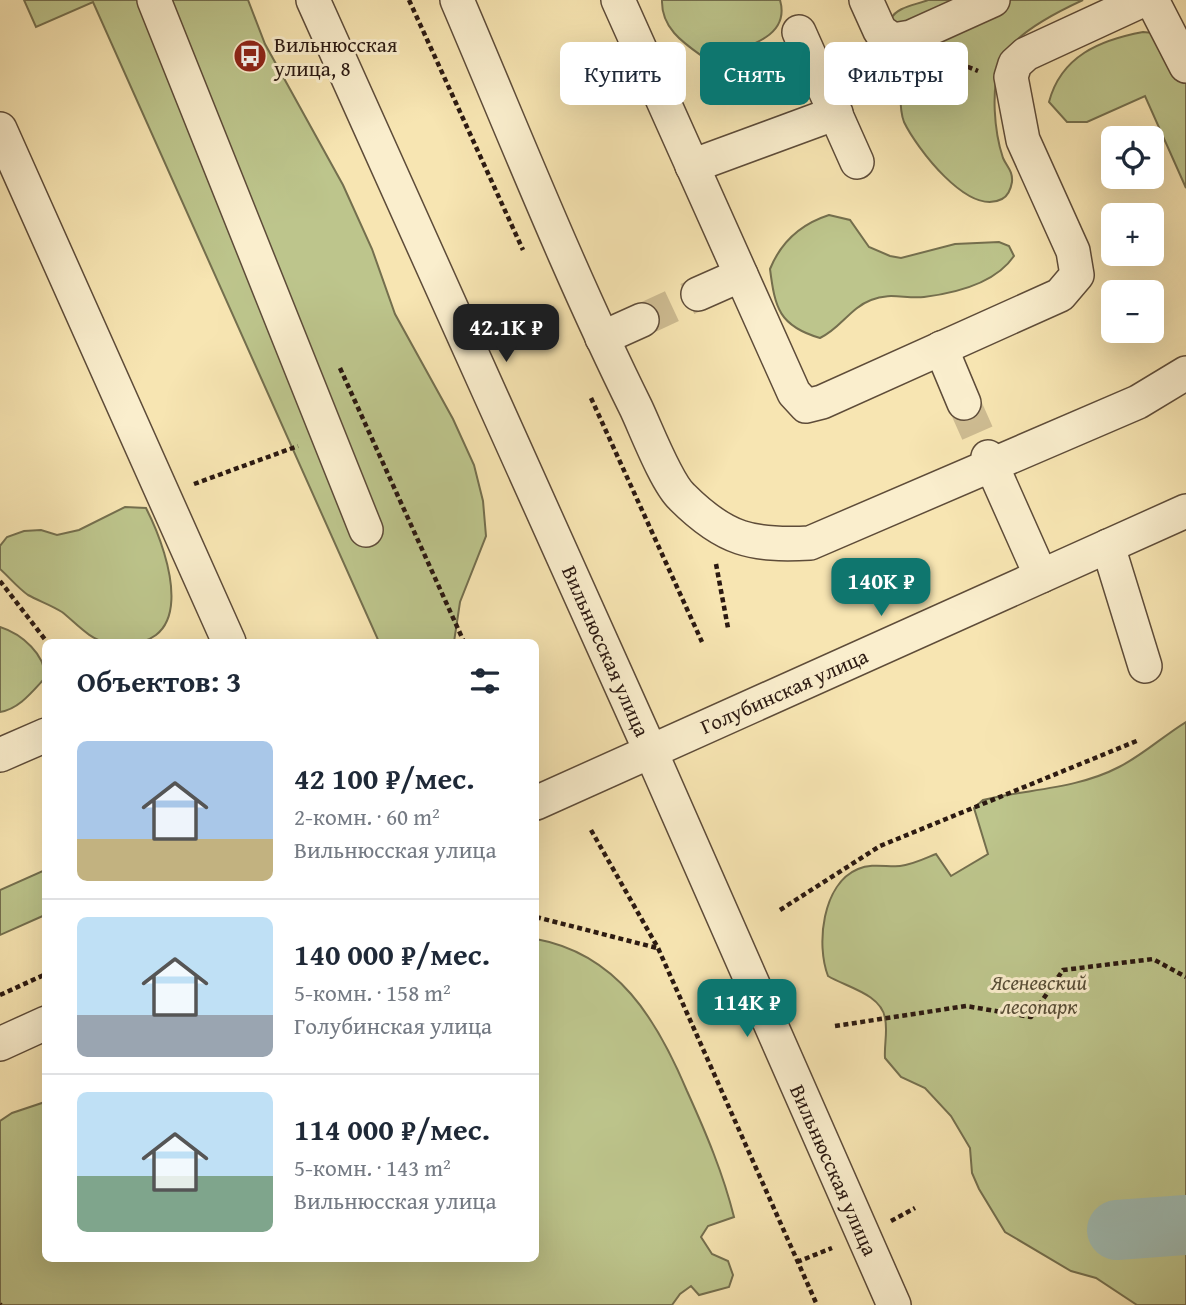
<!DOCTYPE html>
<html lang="ru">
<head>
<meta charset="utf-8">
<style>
	:root { --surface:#fff; --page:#f2f2f3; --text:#1f2937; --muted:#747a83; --line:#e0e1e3; --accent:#0f766e }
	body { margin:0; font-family:"Gentium Book Plus",serif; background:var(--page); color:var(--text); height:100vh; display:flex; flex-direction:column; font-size:26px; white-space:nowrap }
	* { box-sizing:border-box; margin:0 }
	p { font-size:23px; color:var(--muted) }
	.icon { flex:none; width:38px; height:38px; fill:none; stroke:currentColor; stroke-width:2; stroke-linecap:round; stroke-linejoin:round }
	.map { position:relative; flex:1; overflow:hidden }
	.details { position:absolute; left:42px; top:639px; width:497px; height:623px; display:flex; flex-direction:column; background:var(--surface); border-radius:10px; box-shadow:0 7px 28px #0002 }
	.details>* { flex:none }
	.banner { position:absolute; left:560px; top:42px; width:520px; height:63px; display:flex; gap:14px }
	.controls { position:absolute; left:1101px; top:126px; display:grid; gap:14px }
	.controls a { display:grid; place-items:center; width:63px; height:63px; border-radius:10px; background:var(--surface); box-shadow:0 7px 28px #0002; font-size:35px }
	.price { position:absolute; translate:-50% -60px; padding:0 16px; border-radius:14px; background:var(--accent); color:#fff; font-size:23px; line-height:46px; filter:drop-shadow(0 2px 4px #0008) }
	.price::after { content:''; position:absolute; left:50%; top:42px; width:21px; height:16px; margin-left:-10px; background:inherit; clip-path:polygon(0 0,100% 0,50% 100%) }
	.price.selected { background:#222; color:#fff }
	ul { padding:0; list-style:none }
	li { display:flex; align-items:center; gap:21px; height:175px; padding:0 35px }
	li+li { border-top:2px solid var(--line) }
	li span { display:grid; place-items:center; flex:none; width:196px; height:140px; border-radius:10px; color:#555 }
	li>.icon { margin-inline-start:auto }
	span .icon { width:84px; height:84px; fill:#fffc; stroke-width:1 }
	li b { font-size:30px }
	h2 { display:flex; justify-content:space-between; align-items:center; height:84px; padding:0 35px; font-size:30px }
	.chip { padding:0 24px; border-radius:10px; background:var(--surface); box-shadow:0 7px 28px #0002; font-size:24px; line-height:63px }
	.chip.selected { background:var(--accent); color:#fff }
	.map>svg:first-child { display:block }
	.green { fill:#bdc58c; stroke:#746f4e; stroke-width:2 }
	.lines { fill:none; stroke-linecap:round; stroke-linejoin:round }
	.river { stroke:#a0bdb5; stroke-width:60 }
	.minor-tunnel { stroke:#cebc92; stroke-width:33; stroke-dasharray:33 17; stroke-linecap:butt }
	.minor-casing { stroke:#5e4c39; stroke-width:36 }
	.path { stroke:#2b1911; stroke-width:4.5; stroke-dasharray:5 3.5; stroke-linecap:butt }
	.minor { stroke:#faeecd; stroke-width:33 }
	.labels { text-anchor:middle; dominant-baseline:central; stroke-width:6; stroke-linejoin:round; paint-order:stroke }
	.poi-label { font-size:21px; fill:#2b1911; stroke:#faeecd; text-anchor:start }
	.street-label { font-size:21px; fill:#2b1911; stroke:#faeecd }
	.park-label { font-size:21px; font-style:italic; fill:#574d36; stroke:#faeecd }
</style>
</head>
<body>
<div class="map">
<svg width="1186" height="1305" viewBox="0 0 1186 1305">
	<rect width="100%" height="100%" fill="#f7e5b2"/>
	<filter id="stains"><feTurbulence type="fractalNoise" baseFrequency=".00286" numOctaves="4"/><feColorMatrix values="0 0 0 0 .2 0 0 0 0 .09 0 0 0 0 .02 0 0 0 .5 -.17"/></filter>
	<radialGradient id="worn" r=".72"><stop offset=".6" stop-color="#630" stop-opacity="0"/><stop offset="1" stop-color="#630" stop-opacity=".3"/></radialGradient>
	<g class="green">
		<path d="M24,0H248L265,44L343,185L372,249L395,314L453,419L474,465L483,501L486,536L460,602L454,642H379L93,2L36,27Z"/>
		<path d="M662,0H780C792,42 735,49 706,59C685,44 661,29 662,0Z"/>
		<path d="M928,0H1083C1059,11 1009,36 1000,63C991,90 994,131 1003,158C1007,167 1013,171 1012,182C1011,188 1008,196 1002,199C968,217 916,147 904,122C898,107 902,90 899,75C898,65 890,59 888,51C887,45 889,25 891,19C896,7 916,5 928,0Z"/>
		<path d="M1143,32L1186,36V188L1145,96L1087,122H1067L1049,102C1061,56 1100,40 1143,32Z"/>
		<path d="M829,215L850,220L869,247L890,256L901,258L955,244L999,242L1009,246L1014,256C995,284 956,293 924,297C905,299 890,292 871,300C850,308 840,329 820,338C779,326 775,308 770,269C781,242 801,224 829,215Z"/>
		<path d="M125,507L146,508C172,559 201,658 106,642C90,640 75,622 62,612C51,605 39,601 28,595C18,588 9,577 0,569V546L7,537L24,531L41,530L57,535L79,530Z"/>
		<path d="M0,627C22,634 46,655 45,678C32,692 19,709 0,712Z"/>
		<path d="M1186,722V1305H1137L1096,1278L1071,1271L1005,1232L979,1189L972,1173L970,1148L951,1116L925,1088L901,1077L885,1058C884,1045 888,1031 885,1018C881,994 846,987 828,976C816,945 822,884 858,869C872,863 886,867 900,866C912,865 926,858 936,854L951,876L988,854L974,808L983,800C1028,789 1077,789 1119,767C1143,755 1163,736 1186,722Z"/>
		<path d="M45,870V915L0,935V890Z"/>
		<path d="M536,939C618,954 657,1020 687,1091C706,1133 723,1173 734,1217L708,1226L701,1237L712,1254L728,1261L733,1275L729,1287L699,1295L691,1286L680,1294L672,1305H0V1121L12,1113L45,1102L46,1258H536Z"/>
	</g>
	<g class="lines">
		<path class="river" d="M1117,1230L1186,1225"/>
		<g class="minor-tunnel">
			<path d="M642,320L698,294"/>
			<path d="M964,403L988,457"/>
		</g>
		<defs>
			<g id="minor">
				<path d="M154,0L366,530"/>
				<path d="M313,0L650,750L894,1305"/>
				<path d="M457,0C515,136 570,275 636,408C646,429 666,482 682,497C725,540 752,546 810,543L1138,402L1186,373"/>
				<path d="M618,0L794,393L806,406L822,402L1060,295L1077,275L1073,251L1023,140L1011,77L1015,64L1026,54L1143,0"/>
				<path d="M866,0L880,31L893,40L911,37L993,0"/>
				<path d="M1152,0L1186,66"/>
				<path d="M799,32L857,162"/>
				<path d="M0,129L229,642"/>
				<path d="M692,166L836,113"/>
				<path d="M698,294L741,275"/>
				<path d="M602,338L642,320"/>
				<path d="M941,348L964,403"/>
				<path d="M988,457L1041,576"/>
				<path d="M1108,546L1145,666"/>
				<path d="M0,755L46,735"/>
				<path d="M536,803L1186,511"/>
				<path d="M0,1044L46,1023"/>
			</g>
		</defs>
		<use href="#minor" class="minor-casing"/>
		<g class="path">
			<path d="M409,0L523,250"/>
			<path d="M944,57L978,71"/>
			<path d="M340,368L464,642"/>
			<path d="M591,398L702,642"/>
			<path d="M194,484L298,446"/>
			<path d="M716,564L728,628"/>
			<path d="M0,581L47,642"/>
			<path d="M591,830L658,948L817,1305"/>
			<path d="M780,910L880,846L1139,740"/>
			<path d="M536,917L657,948"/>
			<path d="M0,995L46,974"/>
			<path d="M835,1026L966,1006L1031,1017L1063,970L1153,959L1186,977"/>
			<path d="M891,1221L915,1208"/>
			<path d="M797,1262L832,1248"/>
			<path d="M0,1304L1,1305"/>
		</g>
		<use href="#minor" class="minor"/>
	</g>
	<defs>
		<symbol id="bus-disc" viewBox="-11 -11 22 22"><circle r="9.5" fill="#8f2418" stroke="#faeecd"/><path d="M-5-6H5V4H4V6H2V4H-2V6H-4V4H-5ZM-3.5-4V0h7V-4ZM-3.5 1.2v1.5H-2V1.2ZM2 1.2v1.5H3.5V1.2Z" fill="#fff"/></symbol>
	</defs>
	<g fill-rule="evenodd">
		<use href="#bus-disc" x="231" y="37" width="38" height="38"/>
	</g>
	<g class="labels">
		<g class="poi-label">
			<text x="274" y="44">Вильнюсская<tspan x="274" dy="24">улица, 8</tspan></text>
		</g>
		<g class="street-label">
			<text transform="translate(606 651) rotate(66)">Вильнюсская улица</text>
			<text transform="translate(784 691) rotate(-24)">Голубинская улица</text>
			<text transform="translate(834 1170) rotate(66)">Вильнюсская улица</text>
		</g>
		<g class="park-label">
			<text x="1039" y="982">Ясеневский<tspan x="1039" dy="24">лесопарк</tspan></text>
		</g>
	</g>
	<rect width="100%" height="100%" filter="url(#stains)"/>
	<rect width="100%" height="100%" fill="url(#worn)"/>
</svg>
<div class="controls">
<a><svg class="icon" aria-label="locate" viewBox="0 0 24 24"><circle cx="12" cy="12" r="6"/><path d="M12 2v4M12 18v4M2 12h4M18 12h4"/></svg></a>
<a>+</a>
<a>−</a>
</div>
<b class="price selected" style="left:506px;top:364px">42.1K ₽</b>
<b class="price" style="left:881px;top:618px">140K ₽</b>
<b class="price" style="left:747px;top:1039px">114K ₽</b>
<div class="banner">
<a class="chip">Купить</a>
<a class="chip selected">Снять</a>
<a class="chip">Фильтры</a>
</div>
<section class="details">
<h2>Объектов: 3<svg class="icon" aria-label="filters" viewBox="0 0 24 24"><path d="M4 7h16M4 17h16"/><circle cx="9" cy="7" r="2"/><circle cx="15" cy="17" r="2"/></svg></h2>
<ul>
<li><span style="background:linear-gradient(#a9c7e8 70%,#c2b280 0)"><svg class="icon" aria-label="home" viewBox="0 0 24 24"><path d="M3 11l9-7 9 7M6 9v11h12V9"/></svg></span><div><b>42 100 ₽/мес.</b><p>2-комн. · 60 m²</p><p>Вильнюсская улица</p></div></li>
<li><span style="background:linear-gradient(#bfe0f5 70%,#9aa5b1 0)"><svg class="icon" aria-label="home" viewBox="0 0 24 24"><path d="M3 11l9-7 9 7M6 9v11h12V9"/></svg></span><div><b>140 000 ₽/мес.</b><p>5-комн. · 158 m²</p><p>Голубинская улица</p></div></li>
<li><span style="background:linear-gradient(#bfe0f5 60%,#7fa58c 0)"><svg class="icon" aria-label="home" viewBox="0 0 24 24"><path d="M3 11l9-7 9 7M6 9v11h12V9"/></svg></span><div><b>114 000 ₽/мес.</b><p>5-комн. · 143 m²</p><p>Вильнюсская улица</p></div></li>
</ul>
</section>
</div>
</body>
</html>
